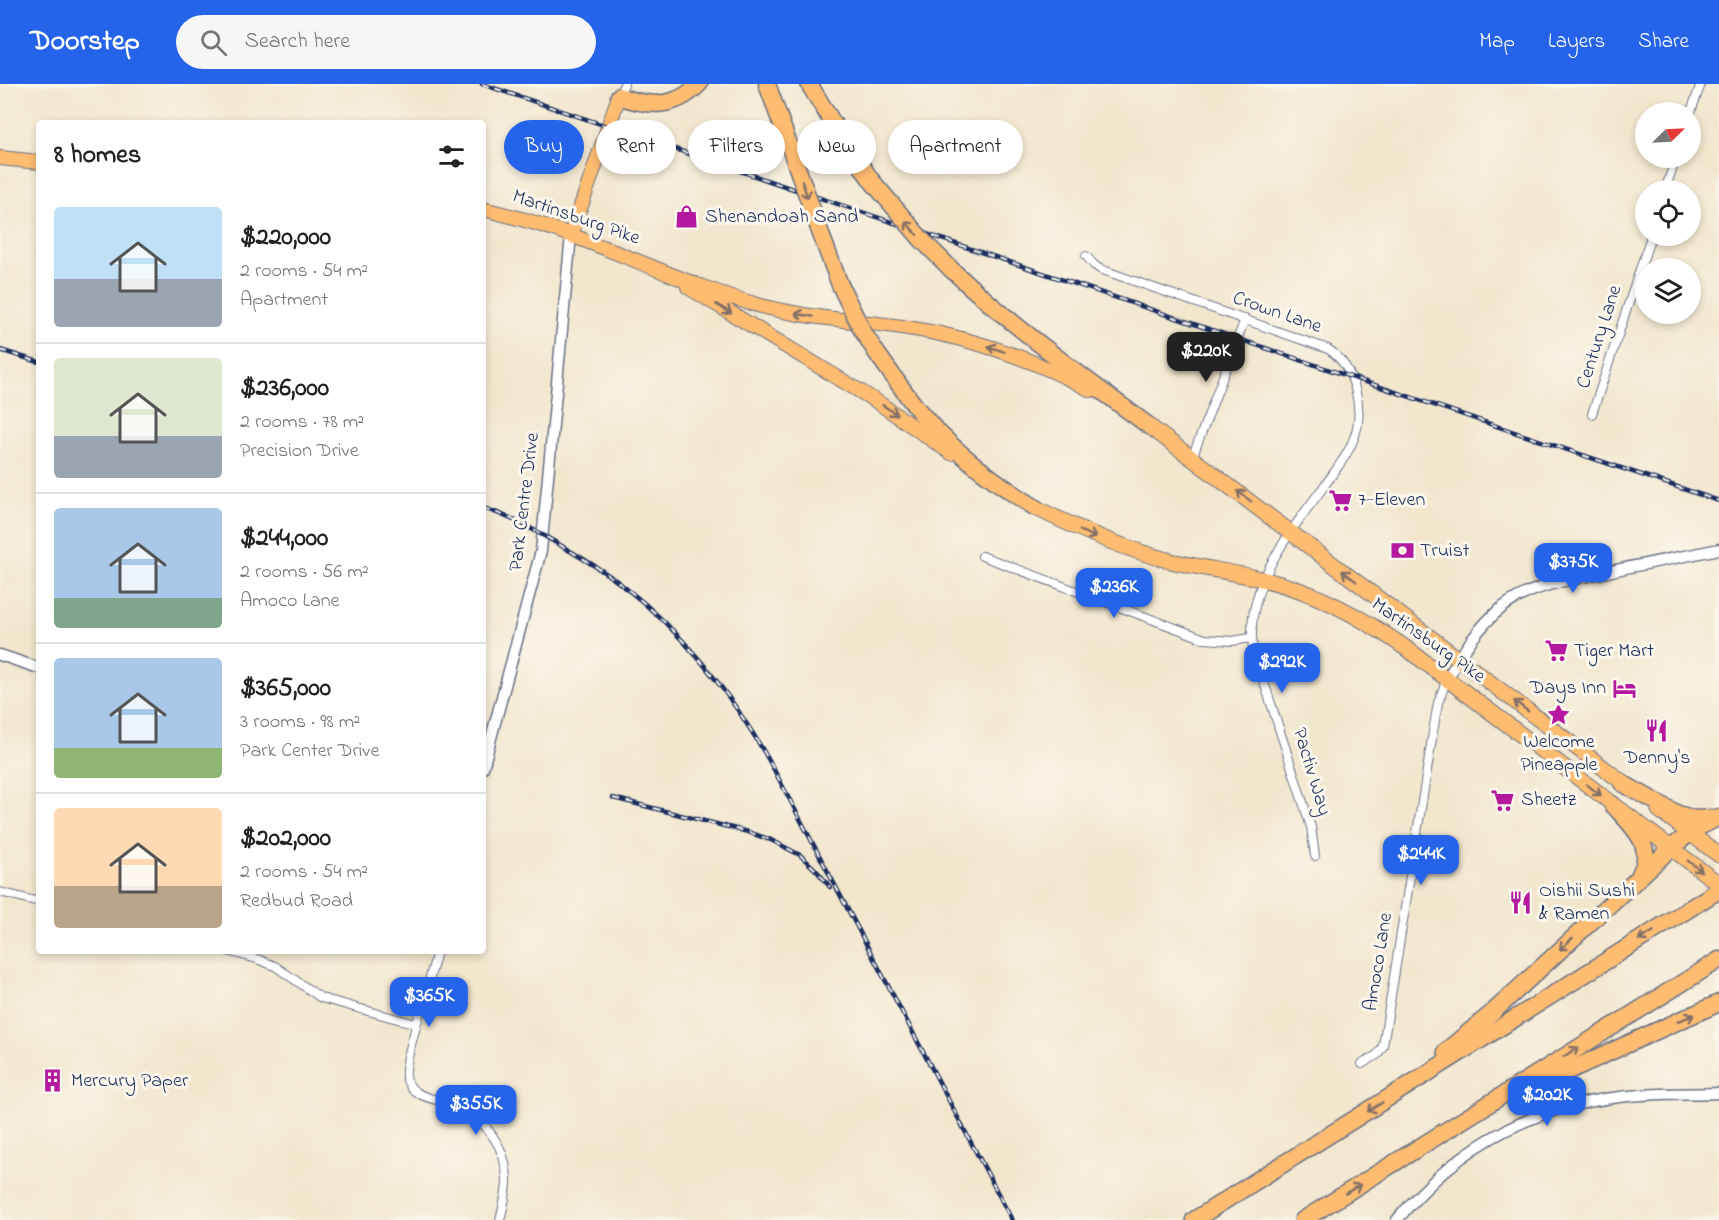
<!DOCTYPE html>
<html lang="en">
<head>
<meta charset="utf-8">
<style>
	:root { --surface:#fff; --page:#f6f6f6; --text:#222; --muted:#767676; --line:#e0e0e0; --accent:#2563eb }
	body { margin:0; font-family:"Indie Flower",sans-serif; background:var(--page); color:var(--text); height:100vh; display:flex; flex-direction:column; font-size:22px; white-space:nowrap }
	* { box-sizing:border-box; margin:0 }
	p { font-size:20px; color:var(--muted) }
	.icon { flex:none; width:33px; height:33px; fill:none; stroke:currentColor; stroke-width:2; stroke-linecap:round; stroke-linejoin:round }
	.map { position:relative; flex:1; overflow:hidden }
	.sheet { position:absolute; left:36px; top:36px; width:450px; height:834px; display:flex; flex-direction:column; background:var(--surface); border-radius:6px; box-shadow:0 3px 9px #0003 }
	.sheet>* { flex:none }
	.guide { position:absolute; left:504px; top:36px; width:570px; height:54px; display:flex; gap:12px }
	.needle { width:39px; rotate:66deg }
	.buttons { position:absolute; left:1635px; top:18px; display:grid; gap:12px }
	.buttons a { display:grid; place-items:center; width:66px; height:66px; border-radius:50%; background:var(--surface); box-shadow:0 3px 9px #0003; font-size:30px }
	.price { position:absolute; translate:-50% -51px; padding:0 14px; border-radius:12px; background:var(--accent); color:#fff; font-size:20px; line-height:39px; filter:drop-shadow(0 2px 3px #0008) }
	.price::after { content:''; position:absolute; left:50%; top:36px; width:18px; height:14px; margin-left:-9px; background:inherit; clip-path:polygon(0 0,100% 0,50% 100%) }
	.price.active { background:#222; color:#fff }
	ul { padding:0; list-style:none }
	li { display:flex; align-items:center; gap:18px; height:150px; padding:0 18px }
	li+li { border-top:2px solid var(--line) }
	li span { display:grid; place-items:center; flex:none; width:168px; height:120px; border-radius:6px; color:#555 }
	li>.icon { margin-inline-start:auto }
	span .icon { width:72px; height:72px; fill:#fffc; stroke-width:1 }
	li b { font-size:26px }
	h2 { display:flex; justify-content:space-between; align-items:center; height:72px; padding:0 18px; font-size:26px }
	.tag { padding:0 21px; border-radius:27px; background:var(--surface); box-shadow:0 3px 9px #0003; font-size:21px; line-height:54px }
	.tag.active { background:var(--accent); color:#fff }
	header { display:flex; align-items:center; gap:36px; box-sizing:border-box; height:84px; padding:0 30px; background:var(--accent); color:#fff }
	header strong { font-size:28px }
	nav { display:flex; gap:33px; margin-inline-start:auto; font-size:21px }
	.search { width:420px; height:54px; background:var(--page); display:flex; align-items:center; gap:15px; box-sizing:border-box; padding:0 21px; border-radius:33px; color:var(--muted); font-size:22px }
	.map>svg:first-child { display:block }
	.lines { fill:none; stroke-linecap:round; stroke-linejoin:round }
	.minor-casing { stroke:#666f85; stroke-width:10 }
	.tertiary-casing { stroke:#666f85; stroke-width:13 }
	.primary-casing { stroke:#666f85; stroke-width:16 }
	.trunk-casing { stroke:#666f85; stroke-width:17 }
	.motorway-casing { stroke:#666f85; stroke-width:19 }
	.minor { stroke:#fff; stroke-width:8 }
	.tertiary { stroke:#fff; stroke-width:10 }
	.primary { stroke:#febc70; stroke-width:14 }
	.trunk { stroke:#febc70; stroke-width:15 }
	.motorway { stroke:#febc70; stroke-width:16 }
	.rail-casing { stroke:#1b2f5e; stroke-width:4.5 }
	.rail { stroke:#fbf7ec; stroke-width:2; stroke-dasharray:7; stroke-linecap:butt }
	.motorway-bridge-casing { stroke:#666f85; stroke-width:19; stroke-linecap:butt }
	.motorway-bridge { stroke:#febc70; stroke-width:16 }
	.oneway { stroke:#816e66 }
	.labels { text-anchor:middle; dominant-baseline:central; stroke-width:6; stroke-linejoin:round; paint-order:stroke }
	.poi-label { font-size:20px; fill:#1b2f5e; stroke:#fbf7ec; text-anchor:start }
	.street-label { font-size:20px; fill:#1b2f5e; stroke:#fbf7ec }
</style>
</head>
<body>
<header>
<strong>Doorstep</strong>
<div class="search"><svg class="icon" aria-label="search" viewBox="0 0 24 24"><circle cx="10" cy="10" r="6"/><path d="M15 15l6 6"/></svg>Search here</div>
<nav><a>Map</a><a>Layers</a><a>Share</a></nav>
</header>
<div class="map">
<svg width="1719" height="1136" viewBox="0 0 1719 1136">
	<rect width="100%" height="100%" fill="#fbf7ec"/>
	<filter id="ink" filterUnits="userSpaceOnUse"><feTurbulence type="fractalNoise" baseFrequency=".0167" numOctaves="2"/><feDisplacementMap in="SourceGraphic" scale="12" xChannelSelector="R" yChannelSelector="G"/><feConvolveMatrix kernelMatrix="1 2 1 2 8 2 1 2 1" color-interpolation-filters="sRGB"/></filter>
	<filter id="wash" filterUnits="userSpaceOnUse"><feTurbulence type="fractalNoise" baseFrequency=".008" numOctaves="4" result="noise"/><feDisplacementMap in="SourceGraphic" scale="24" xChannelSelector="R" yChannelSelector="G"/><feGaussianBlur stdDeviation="1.35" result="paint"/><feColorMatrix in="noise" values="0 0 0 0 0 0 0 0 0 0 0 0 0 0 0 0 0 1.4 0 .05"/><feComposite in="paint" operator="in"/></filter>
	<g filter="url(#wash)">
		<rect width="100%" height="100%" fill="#f2e6cd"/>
	</g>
	<g filter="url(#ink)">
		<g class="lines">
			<defs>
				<g id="minor">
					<path d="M619,12L624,0"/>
					<path d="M1690,30L1701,0"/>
					<path d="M1665,106L1676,74"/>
					<path d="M1086,172L1094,181L1100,185L1328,265C1356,283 1366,329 1352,359C1346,374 1334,388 1325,401C1291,447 1244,502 1253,564L1311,743L1315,772"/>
					<path d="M1592,330L1651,152"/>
					<path d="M1192,374L1245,235"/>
					<path d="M982,472L1205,555L1232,557L1251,554"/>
					<path d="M0,808L39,818"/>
					<path d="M227,867L257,875L275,882L321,914L416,940"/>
					<path d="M437,867C429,900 418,932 410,965C408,973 405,983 406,992C410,1015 436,1014 454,1021C486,1034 508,1065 507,1100C506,1112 503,1124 500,1136"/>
					<path d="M1362,980L1377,971L1383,962L1435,636L1438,619L1447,595"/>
				</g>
				<g id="tertiary">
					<path d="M0,571L39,584"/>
					<path d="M1447,595C1462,569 1479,541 1503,523C1533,500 1571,496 1607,488C1644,480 1681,473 1719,465"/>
					<path d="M483,684L541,467L571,151"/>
					<path d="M1397,1136C1462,1057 1539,1018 1641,1011C1667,1009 1693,1010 1719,1009"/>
				</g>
				<g id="primary">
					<path d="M0,74L39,78"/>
					<path d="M483,125C512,132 542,140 570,151C632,173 691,202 754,220C802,234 853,236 902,243C969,253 1032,274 1091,306"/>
					<path d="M571,151L619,12"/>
					<path d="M688,203L876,317L951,369"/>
				</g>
				<g id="trunk">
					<path d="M1149,342L1633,706"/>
					<path d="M1036,424C1080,446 1123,465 1171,477C1214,487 1258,491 1299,506C1341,521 1378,544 1414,570L1719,800"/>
					<path d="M1659,726L1719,771"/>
				</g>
				<g id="motorway">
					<path d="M767,0L788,58"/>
					<path d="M809,0L831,36L871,96"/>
					<path d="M619,12C649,23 675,25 699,0"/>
					<path d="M822,153L840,201"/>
					<path d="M952,186C1013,243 1082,292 1149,342"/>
					<path d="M876,268C890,288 904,308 919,327C951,366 994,398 1036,424"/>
					<path d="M1622,699L1678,730L1695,735L1712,734"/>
					<path d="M1612,720C1630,740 1657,762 1640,790"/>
					<path d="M1446,967L1492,929L1671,764L1695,745L1719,733"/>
					<path d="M1522,1008L1654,948L1719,919"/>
					<path d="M1194,1136L1719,806"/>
					<path d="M1303,1136L1719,876"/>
				</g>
			</defs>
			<use href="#minor" class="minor-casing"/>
			<use href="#tertiary" class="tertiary-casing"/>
			<use href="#primary" class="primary-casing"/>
			<use href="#trunk" class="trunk-casing"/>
			<use href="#motorway" class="motorway-casing"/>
			<use href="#minor" class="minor"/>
			<use href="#tertiary" class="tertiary"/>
			<use href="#primary" class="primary"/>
			<use href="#trunk" class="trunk"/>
			<use href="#motorway" class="motorway"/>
			<defs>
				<g id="rail">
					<path d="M482,0L1719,417"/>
					<path d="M0,266L39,278"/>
					<path d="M483,424C512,433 538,448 565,464C584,475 604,487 622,501C684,549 734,613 772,682L1012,1136"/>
					<path d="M613,714L748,748L771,756L800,771L816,786L830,803"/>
				</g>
			</defs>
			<use href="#rail" class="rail-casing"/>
			<use href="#rail" class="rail"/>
			<defs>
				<g id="motorway-bridge">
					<path d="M788,58L822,153"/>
					<path d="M871,96L922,156L952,186"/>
					<path d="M840,201L862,246L876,268"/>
				</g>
			</defs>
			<use href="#motorway-bridge" class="motorway-bridge-casing"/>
			<use href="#motorway-bridge" class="motorway-bridge"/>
		</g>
		<defs><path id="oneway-shaft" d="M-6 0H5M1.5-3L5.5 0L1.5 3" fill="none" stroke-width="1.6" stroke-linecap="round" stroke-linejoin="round" transform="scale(1.5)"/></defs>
		<g class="oneway">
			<use href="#oneway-shaft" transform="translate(805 106) rotate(70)"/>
			<use href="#oneway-shaft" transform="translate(911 144) rotate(-132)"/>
			<use href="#oneway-shaft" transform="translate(724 225) rotate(31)"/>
			<use href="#oneway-shaft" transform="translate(804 231) rotate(-170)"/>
			<use href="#oneway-shaft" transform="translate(996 265) rotate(-162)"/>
			<use href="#oneway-shaft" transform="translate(890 326) rotate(33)"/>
			<use href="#oneway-shaft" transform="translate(1244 412) rotate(-143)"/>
			<use href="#oneway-shaft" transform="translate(1088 450) rotate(23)"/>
			<use href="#oneway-shaft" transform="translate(1349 492) rotate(-143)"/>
			<use href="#oneway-shaft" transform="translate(1521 622) rotate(-143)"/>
			<use href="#oneway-shaft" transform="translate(1594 706) rotate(37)"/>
			<use href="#oneway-shaft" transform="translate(1695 782) rotate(37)"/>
			<use href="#oneway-shaft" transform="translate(1646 852) rotate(148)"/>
			<use href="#oneway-shaft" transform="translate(1566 860) rotate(137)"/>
			<use href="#oneway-shaft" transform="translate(1686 934) rotate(-23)"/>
			<use href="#oneway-shaft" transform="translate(1571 968) rotate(-32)"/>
			<use href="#oneway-shaft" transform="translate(1375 1023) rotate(148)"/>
			<use href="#oneway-shaft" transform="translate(1353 1105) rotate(-32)"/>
		</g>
	</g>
	<defs>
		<symbol id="shop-bare" viewBox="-9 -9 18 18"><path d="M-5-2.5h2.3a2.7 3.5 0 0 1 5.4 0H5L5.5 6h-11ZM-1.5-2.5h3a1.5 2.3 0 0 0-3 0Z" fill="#b5179e" stroke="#fbf7ec" stroke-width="2.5" paint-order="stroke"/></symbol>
		<symbol id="supermarket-bare" viewBox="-9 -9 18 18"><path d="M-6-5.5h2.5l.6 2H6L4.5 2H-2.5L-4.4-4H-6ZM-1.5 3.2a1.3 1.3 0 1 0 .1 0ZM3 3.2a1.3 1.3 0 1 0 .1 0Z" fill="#b5179e" stroke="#fbf7ec" stroke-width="2.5" paint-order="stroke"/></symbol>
		<symbol id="bank-bare" viewBox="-9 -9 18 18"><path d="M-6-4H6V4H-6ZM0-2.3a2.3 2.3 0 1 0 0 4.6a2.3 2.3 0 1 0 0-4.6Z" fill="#b5179e" stroke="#fbf7ec" stroke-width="2.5" paint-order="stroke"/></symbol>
		<symbol id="hotel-bare" viewBox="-9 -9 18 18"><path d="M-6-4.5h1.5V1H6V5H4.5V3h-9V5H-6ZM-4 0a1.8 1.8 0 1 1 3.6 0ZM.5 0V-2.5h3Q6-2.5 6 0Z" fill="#b5179e" stroke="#fbf7ec" stroke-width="2.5" paint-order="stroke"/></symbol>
		<symbol id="sight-bare" viewBox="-9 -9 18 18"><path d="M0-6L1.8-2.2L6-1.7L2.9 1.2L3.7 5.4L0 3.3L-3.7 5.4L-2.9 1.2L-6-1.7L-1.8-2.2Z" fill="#b5179e" stroke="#fbf7ec" stroke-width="2.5" paint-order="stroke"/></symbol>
		<symbol id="restaurant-bare" viewBox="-9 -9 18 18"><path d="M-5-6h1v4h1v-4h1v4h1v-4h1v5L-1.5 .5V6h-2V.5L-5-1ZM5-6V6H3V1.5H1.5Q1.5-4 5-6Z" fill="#b5179e" stroke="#fbf7ec" stroke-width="2.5" paint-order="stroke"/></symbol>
		<symbol id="building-bare" viewBox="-9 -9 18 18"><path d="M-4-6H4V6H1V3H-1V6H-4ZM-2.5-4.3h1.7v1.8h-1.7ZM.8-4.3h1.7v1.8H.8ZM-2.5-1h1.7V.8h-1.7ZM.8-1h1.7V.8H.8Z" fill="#b5179e" stroke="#fbf7ec" stroke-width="2.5" paint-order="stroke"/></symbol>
	</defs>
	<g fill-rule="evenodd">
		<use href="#shop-bare" x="670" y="116" width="33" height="33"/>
		<use href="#supermarket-bare" x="1324" y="400" width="33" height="33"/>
		<use href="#bank-bare" x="1386" y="450" width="33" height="33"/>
		<use href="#supermarket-bare" x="1540" y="550" width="33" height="33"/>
		<use href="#hotel-bare" x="1608" y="588" width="33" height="33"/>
		<use href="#sight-bare" x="1542" y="614" width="33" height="33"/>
		<use href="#restaurant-bare" x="1640" y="630" width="33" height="33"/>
		<use href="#supermarket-bare" x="1486" y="700" width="33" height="33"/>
		<use href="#restaurant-bare" x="1504" y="802" width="33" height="33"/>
		<use href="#building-bare" x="36" y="980" width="33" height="33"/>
	</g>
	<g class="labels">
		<g class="poi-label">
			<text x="705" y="133">Shenandoah Sand</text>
			<text x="1358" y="416">7-Eleven</text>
			<text x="1420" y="467">Truist</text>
			<text x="1574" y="567">Tiger Mart</text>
			<text x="1606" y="604" text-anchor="end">Days Inn</text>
			<text x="1559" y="658" text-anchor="middle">Welcome<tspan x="1559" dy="23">Pineapple</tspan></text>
			<text x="1657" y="674" text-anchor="middle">Denny's</text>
			<text x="1521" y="716">Sheetz</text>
			<text x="1539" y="807">Oishii Sushi<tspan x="1539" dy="23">&amp; Ramen</tspan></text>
			<text x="71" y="997">Mercury Paper</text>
		</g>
		<g class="street-label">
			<text transform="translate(576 134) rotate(19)">Martinsburg Pike</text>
			<text transform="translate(1277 229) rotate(19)">Crown Lane</text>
			<text transform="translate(1600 253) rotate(-72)">Century Lane</text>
			<text transform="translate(525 418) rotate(-83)">Park Centre Drive</text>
			<text transform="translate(1428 557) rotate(35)">Martinsburg Pike</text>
			<text transform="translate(1311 688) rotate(73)">Pactiv Way</text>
			<text transform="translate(1379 878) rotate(-81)">Amoco Lane</text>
		</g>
	</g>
</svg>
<div class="buttons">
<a><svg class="needle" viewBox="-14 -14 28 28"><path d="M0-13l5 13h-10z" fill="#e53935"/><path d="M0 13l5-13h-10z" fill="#767676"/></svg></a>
<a><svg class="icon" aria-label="locate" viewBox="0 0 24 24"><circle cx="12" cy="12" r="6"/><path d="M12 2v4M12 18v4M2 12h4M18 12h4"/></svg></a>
<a><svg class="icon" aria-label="layers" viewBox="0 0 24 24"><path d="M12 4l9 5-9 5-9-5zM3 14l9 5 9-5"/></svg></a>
</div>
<b class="price active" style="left:1206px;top:299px">$220K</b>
<b class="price" style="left:1573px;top:510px">$375K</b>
<b class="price" style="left:1114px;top:535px">$236K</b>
<b class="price" style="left:1282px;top:610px">$292K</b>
<b class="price" style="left:1421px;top:802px">$244K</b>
<b class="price" style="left:429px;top:944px">$365K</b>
<b class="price" style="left:1547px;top:1043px">$202K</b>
<b class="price" style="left:476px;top:1052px">$355K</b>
<div class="guide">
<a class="tag active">Buy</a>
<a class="tag">Rent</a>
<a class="tag">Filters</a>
<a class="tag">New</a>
<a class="tag">Apartment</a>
</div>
<section class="sheet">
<h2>8 homes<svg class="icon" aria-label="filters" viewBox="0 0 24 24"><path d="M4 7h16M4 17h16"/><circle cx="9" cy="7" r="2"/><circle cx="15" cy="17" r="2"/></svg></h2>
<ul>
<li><span style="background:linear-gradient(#bfe0f5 60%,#9aa5b1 0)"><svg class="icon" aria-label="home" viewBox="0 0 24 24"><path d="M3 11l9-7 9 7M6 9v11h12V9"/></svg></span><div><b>$220,000</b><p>2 rooms · 54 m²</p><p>Apartment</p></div></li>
<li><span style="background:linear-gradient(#dfe7d0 65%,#9aa5b1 0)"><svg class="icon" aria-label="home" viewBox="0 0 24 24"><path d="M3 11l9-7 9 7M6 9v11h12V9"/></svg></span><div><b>$236,000</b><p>2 rooms · 78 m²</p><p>Precision Drive</p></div></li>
<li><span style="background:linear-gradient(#a9c7e8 75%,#7fa58c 0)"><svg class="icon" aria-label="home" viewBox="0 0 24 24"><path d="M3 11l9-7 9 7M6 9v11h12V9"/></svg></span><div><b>$244,000</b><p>2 rooms · 56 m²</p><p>Amoco Lane</p></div></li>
<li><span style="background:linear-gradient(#a9c7e8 75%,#8fb573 0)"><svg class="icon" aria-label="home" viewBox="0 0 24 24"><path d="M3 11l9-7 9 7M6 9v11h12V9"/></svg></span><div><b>$365,000</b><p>3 rooms · 98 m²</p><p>Park Center Drive</p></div></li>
<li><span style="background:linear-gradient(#ffd9b3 65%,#b9a48a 0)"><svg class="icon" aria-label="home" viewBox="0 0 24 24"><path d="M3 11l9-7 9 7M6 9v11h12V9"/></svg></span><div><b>$202,000</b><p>2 rooms · 54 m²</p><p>Redbud Road</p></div></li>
</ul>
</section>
</div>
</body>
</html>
